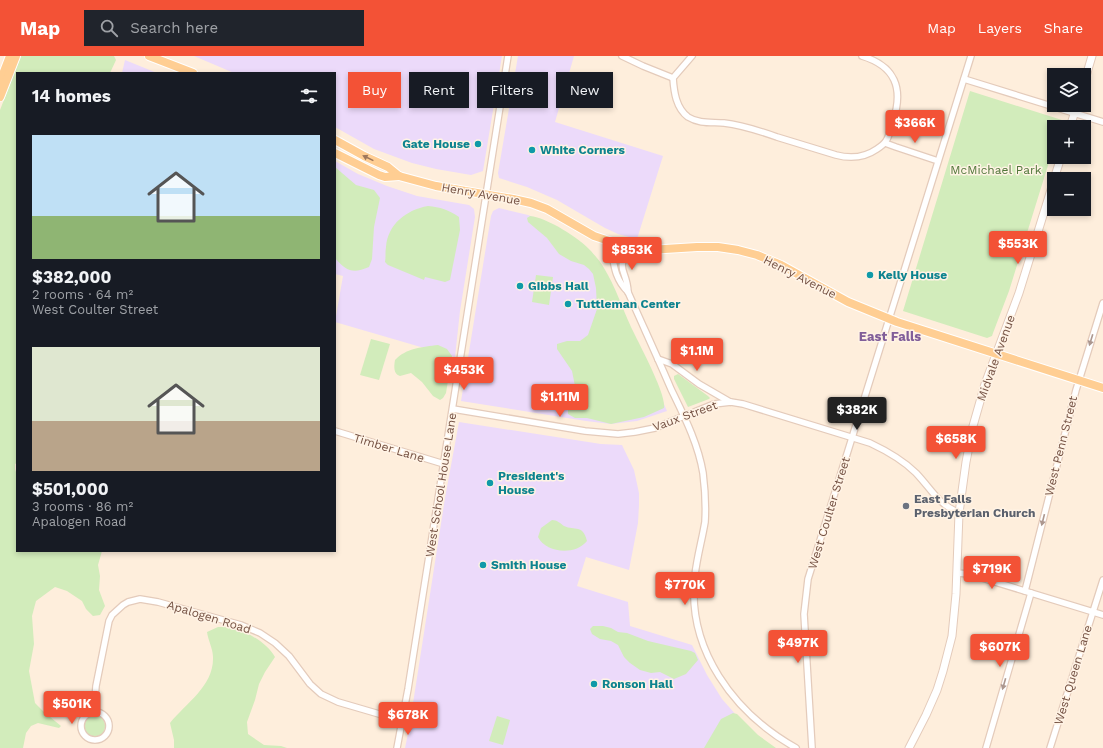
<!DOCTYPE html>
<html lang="en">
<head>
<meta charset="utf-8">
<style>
	:root { --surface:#171b24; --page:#20242c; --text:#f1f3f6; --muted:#9ea1a6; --accent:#f35236 }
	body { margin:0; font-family:"Work Sans",sans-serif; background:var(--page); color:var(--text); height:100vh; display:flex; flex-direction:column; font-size:15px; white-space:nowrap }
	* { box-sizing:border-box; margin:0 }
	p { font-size:13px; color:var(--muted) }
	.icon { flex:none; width:22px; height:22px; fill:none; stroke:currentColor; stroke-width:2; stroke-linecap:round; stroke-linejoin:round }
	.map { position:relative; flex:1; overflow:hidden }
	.sheet { position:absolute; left:16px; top:16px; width:320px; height:480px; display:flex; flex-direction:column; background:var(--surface); border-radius:0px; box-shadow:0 2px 6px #0003 }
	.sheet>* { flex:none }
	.banner { position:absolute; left:348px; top:16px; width:380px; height:36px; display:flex; gap:8px }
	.controls { position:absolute; left:1047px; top:12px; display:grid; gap:8px }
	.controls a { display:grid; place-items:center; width:44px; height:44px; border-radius:0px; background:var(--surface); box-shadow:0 2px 6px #0003; font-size:20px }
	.price { position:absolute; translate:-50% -34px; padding:0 9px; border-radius:4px; background:var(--accent); color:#fff; font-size:13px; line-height:26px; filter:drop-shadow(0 1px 2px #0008) }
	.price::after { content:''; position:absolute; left:50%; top:24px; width:12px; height:9px; margin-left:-6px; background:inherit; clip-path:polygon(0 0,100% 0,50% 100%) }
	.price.selected { background:#222; color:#fff }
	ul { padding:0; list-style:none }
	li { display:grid; align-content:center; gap:8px; height:212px; padding:0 16px }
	li span { display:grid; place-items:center; height:124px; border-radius:0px; color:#555 }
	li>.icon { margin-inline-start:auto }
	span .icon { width:72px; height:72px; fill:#fffc; stroke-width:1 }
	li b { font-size:17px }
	h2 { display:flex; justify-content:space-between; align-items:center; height:48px; padding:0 16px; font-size:17px }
	.tag { padding:0 14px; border-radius:0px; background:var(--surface); box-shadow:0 2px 6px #0003; font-size:14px; line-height:36px }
	.tag.selected { background:var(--accent); color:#fff }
	header { display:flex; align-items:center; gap:24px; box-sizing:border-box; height:56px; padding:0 20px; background:var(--accent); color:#fff }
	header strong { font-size:19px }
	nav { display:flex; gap:22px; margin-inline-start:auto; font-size:14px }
	.search { width:280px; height:36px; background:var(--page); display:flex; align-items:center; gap:10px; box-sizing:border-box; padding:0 14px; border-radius:0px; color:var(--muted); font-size:15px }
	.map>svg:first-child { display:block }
	.education { fill:#ecdafa }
	.green { fill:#d2ecbb }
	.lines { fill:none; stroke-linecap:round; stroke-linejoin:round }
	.minor-casing { stroke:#e4cbbb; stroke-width:8 }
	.tertiary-casing { stroke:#e4cbbb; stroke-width:9 }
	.primary-casing { stroke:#fff; stroke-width:10 }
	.minor { stroke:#fff; stroke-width:5.5 }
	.tertiary { stroke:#fff; stroke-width:7 }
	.primary { stroke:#ffce93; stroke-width:8 }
	.oneway { fill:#9e775c }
	.oneway2 { fill:#ac978f }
	.culture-dot { fill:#0f9aa8; stroke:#fff3e5; stroke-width:1.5 }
	.worship-dot { fill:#6b7280; stroke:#fff3e5; stroke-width:1.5 }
	.labels { text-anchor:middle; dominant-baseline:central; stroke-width:3; stroke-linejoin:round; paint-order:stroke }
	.culture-label { font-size:12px; font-weight:bold; fill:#0d838f; stroke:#fff3e5; text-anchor:start }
	.park-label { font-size:12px; fill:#507639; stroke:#fff3e5 }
	.street-label { font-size:12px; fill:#755244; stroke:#fff3e5 }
	.worship-label { font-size:12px; font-weight:bold; fill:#5b616d; stroke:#fff3e5; text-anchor:start }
	.neighbourhood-label { font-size:13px; font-weight:bold; fill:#815e99; stroke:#fff3e5 }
</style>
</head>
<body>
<header>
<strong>Map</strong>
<div class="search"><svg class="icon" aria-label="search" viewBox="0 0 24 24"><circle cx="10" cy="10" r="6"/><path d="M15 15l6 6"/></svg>Search here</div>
<nav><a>Map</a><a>Layers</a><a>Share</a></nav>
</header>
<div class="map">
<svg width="1103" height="692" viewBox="0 0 1103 692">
	<rect width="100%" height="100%" fill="#feeedc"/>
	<g class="education">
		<path d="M194,0H502L483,115L471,119L436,113L412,107L374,93L335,71V17H234Z"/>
		<path d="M518,0H574L555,66L663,100L637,183L618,178L605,172L557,144L527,131L499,122L498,117Z"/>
		<path d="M125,4L157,17H122Z"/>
		<path d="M335,105L358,118L387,130L417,140L469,149L474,153L475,161L460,255L455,301L335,266L343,220L335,218Z"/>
		<path d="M499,152L528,159L553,169L615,240L667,355L637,365L611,368L586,365L461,345L491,160L493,155Z"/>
		<path d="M459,366L601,388L622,389L634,414L639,437V449L638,467L629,514L586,501L577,530L628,546L630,570L692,589L707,619L722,643L745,669L773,692H405L409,673L445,442Z"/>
	</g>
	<g class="green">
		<path d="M21,0H114L116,4L110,17H17V407L15,408V413L17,419V495H102L98,509L100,520L99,534L105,550L100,559L93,560L86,553L82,545L67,535L55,531L36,545L32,560L34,588L29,615L35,647L44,656L61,670L59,672L38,667L31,670L26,677L23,692H0V54Z"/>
		<path d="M970,35L1062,64L1060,71H1054V90L1009,235L993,277L992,280L987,282L903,255Z"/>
		<path d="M335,111L356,129L374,134L380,142L374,171L372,203L369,211C353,218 346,215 335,202Z"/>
		<path d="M428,150C440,151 449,154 459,161L460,174L450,224L445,226L425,221L424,224L388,209L385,206C386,201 385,196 386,191C388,168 406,154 428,150Z"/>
		<path d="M530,160C548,162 579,182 591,195C595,200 601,206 604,212C615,230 622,251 631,271C638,286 667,339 664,352L644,361L611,368L587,362H575L568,358V349L573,344L576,335L572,315L557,293V288L567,285H580L588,279L597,253L596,232L593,218L589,213L584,209L571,205L559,198L547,182L528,166L527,162Z"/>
		<path d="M536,219L553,221L549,249L532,246Z"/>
		<path d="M371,283L390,288L379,324L360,319Z"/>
		<path d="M438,289L447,293L452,300L446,337L443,342L440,344L433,340L422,326L411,317L400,320C393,318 394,310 395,304C406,292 423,291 438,289Z"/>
		<path d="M678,318L708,340L710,342L709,343L688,351L674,323V320Z"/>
		<path d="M552,464C557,464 560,467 564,470C575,475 583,468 587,485C575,500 546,497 538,481L541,472Z"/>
		<path d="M593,570H603L611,572L618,576L627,577L648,585L691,595L695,597L698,604L686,618L674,623L660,616L651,617L640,614L630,607L624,601L618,589L611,585L600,583L592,578L590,573Z"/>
		<path d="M218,571C223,571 229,571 234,572C248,576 268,588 275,601L265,616L259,628L255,644L247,666L248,678L264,689L281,690L287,692H174V684L170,667C186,647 214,630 213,601C213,593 208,584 207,576Z"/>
		<path d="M733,657L737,658L758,679L776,692H704L721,663Z"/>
		<path d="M93,658C103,658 108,669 103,677C98,682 93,682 87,679C80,671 84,662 93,658Z"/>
		<path d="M497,660L510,664L503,689L489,685Z"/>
	</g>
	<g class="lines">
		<defs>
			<g id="minor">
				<path d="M622,0L643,10L673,22"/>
				<path d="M673,22C674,36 676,52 688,61C699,68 712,66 724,67C742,69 760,75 777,81C797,87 816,93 836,99C851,103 864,102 877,93C880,91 884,88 886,85C890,79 891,71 893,65C904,32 895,10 862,0"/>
				<path d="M673,22L692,0"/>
				<path d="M964,23L1103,66"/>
				<path d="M885,87L896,91L938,105"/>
				<path d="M610,186C614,206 613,221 628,236C642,268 657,300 671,333C684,360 698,387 703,417C705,433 706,450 705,466C702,484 697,501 695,519C686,593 734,657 796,692"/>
				<path d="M628,236C627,212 612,212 634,192"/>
				<path d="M658,303L672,308L699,328L730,346"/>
				<path d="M453,353L585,375L618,378L635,376L655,372L714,348L731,346L743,348L870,387C887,395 903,404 916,417C932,434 937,447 959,457"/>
				<path d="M335,375L444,408"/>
				<path d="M957,517L969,518L1103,559"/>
				<path d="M1025,535L1076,334L1103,247"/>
				<circle cx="95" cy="670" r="14"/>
				<path d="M94,656L96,630L109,565L112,559L123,549L128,546L140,543L158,546L241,569L260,577L275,587L289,600L310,628L321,638L338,646L403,665"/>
				<path d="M397,692L408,633L508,0"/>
				<path d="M812,692L804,558L808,523L971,0"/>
				<path d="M986,692L1031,537"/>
				<path d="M1050,692L1103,524"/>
			</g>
			<g id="tertiary">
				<path d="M1084,27L1092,0"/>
				<path d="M1070,71L1077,49"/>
				<path d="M1054,123L1061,101"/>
				<path d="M909,692L926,659L937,634L943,615L952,580L956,538L959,457L966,406L973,370L985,328L1019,237L1054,124"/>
			</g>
			<g id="primary">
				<path d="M149,0L193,17"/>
				<path d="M0,26L10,0"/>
				<path d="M0,41L16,0"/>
				<path d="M335,84L364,100L388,111L399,120L436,130L513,143L531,147L547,153L594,180L624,190L649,194L697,191H718L738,194L757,199L781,209L848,246L897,266L1103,332"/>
				<path d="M335,97L379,119L385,121L399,120"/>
			</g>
		</defs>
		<use href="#minor" class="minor-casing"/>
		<use href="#tertiary" class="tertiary-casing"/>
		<use href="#primary" class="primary-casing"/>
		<use href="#minor" class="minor"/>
		<use href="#tertiary" class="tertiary"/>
		<use href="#primary" class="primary"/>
	</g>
	<defs><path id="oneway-solid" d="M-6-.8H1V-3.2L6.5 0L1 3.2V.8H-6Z"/></defs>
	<use class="oneway" href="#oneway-solid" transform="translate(368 102) rotate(-154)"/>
	<g class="oneway2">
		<use href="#oneway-solid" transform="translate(1091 284) rotate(107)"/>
		<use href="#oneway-solid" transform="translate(1043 464) rotate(104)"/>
		<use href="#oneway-solid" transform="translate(1004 628) rotate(106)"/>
	</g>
	<g class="culture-dot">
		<circle cx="478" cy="88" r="4"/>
		<circle cx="532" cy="94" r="4"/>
		<circle cx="870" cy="219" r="4"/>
		<circle cx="520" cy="230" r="4"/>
		<circle cx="568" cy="248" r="4"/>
		<circle cx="490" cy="427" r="4"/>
		<circle cx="483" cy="509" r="4"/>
		<circle cx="594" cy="628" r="4"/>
	</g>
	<circle class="worship-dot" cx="906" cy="450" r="4"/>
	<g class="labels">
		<g class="culture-label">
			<text x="470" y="88" text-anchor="end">Gate House</text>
			<text x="540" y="94">White Corners</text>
			<text x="878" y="219">Kelly House</text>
			<text x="528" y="230">Gibbs Hall</text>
			<text x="576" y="248">Tuttleman Center</text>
			<text x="498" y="420">President's<tspan x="498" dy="14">House</tspan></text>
			<text x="491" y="509">Smith House</text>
			<text x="602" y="628">Ronson Hall</text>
		</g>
		<g class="park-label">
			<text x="996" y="114">McMichael Park</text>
		</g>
		<g class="street-label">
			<text transform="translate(481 138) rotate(10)">Henry Avenue</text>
			<text transform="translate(800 221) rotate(27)">Henry Avenue</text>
			<text transform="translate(996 302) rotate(-70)">Midvale Avenue</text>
			<text transform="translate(685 360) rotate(-20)">Vaux Street</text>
			<text transform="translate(1061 390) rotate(-76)">West Penn Street</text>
			<text transform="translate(389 392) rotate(17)">Timber Lane</text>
			<text transform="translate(441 429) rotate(-81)">West School House Lane</text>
			<text transform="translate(829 457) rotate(-73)">West Coulter Street</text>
			<text transform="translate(209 561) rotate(17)">Apalogen Road</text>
			<text transform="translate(1073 619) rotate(-73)">West Queen Lane</text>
		</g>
		<g class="worship-label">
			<text x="914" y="443">East Falls<tspan x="914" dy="14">Presbyterian Church</tspan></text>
		</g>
		<g class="neighbourhood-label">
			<text x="890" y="280">East Falls</text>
		</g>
	</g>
</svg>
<div class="controls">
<a><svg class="icon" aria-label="layers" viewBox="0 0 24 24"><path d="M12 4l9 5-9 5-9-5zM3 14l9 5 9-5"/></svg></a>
<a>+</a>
<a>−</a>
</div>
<b class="price" style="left:915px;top:88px">$366K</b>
<b class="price" style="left:1018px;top:209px">$553K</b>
<b class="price" style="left:632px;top:215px">$853K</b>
<b class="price" style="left:697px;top:316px">$1.1M</b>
<b class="price" style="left:464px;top:335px">$453K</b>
<b class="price" style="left:560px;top:362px">$1.11M</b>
<b class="price selected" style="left:857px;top:375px">$382K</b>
<b class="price" style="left:956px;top:404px">$658K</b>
<b class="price" style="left:992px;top:534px">$719K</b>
<b class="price" style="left:685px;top:550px">$770K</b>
<b class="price" style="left:798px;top:608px">$497K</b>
<b class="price" style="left:1000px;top:612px">$607K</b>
<b class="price" style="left:72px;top:669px">$501K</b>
<b class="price" style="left:408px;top:680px">$678K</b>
<div class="banner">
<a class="tag selected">Buy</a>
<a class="tag">Rent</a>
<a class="tag">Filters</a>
<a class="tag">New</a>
</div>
<section class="sheet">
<h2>14 homes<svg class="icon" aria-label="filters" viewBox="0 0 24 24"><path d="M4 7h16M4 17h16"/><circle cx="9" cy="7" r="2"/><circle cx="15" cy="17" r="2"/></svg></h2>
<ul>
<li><span style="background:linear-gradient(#bfe0f5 65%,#8fb573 0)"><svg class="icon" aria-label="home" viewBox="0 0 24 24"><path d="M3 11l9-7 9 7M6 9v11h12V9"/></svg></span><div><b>$382,000</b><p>2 rooms · 64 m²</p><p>West Coulter Street</p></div></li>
<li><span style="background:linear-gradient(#dfe7d0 60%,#b9a48a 0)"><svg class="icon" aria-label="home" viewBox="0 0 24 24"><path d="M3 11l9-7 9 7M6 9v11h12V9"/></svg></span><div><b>$501,000</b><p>3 rooms · 86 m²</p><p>Apalogen Road</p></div></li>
</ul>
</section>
</div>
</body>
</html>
